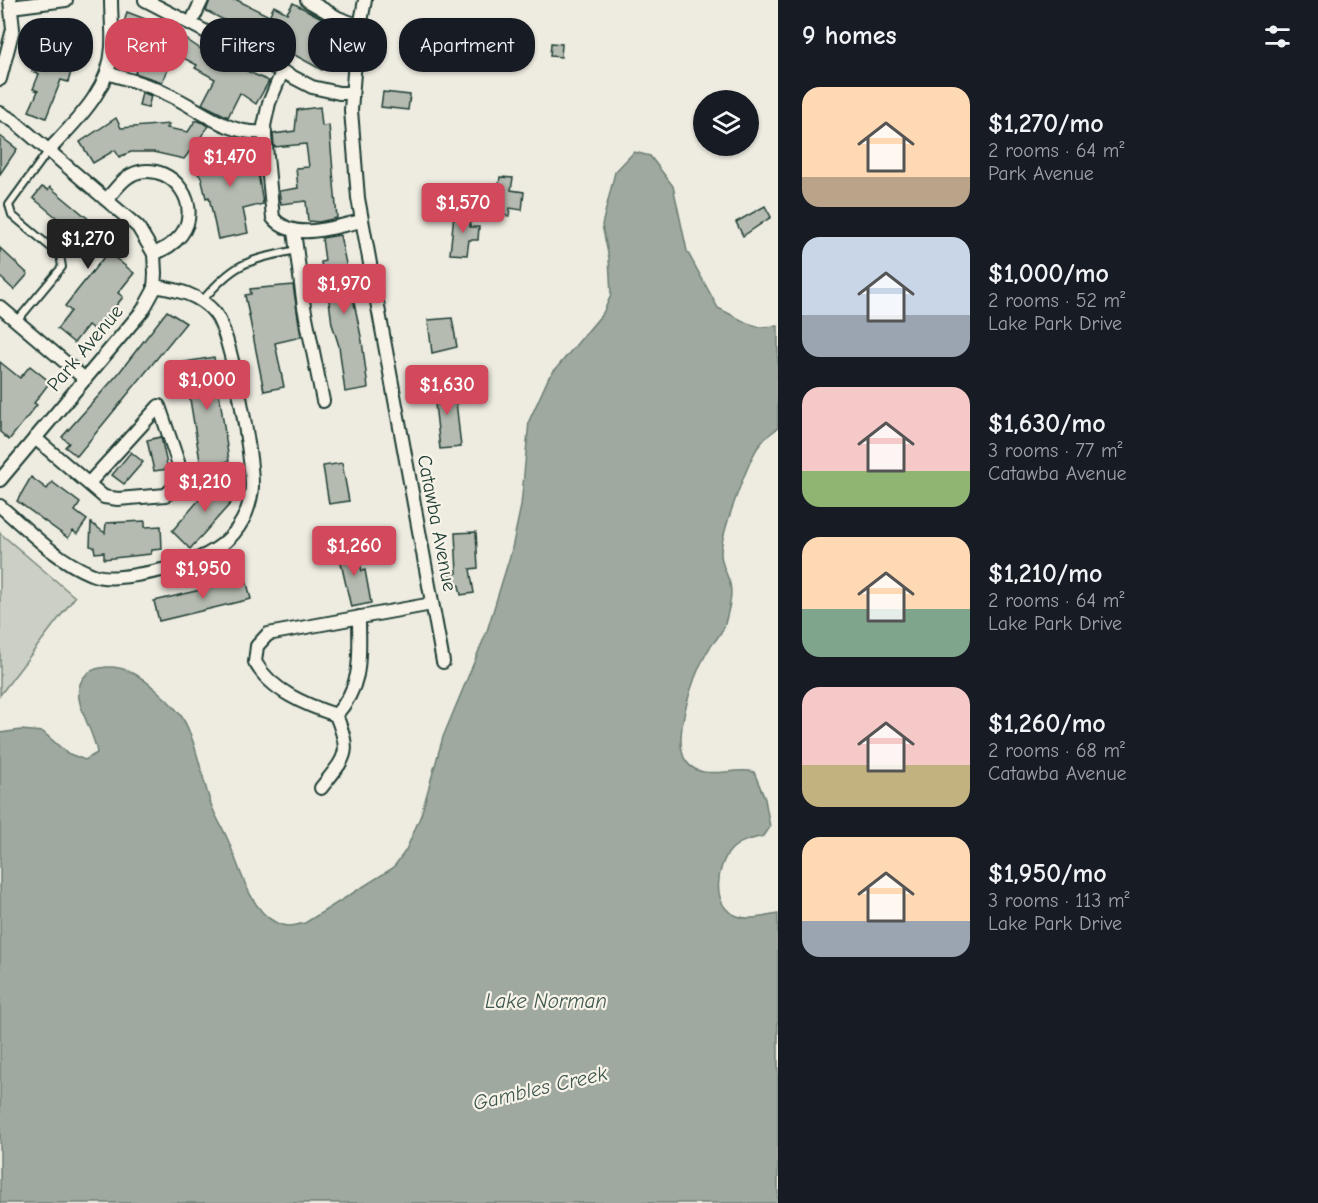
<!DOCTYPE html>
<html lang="en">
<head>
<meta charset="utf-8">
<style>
	:root { --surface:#171b24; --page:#242831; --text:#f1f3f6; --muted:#9ea1a6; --accent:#d1495b }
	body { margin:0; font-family:"Comic Neue",sans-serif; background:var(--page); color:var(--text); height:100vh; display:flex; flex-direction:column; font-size:22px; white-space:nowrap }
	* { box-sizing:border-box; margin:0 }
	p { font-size:20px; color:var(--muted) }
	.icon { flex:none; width:33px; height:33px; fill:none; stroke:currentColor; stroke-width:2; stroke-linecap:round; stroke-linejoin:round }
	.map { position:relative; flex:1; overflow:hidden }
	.panel { display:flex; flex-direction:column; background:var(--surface); width:540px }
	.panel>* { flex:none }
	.hud { position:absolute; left:18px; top:18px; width:570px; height:54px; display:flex; gap:12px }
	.tools { position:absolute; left:693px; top:90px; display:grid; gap:12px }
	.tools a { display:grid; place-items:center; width:66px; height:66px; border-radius:50%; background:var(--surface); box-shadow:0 2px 4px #0004; font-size:30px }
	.price { position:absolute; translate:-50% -51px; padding:0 14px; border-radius:6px; background:var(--accent); color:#fff; font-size:20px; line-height:39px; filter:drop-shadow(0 2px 3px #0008) }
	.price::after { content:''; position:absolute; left:50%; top:36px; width:18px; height:14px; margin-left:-9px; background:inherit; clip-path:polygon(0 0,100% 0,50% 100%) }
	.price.active { background:#222; color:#fff }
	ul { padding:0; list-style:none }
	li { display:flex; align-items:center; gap:18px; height:150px; padding:0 24px }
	li span { display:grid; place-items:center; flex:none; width:168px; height:120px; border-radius:18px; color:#555 }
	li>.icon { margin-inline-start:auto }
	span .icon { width:72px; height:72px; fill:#fffc; stroke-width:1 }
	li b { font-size:26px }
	h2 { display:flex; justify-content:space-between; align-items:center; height:72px; padding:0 24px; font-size:26px }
	.pill { padding:0 21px; border-radius:24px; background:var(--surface); box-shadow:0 2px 4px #0004; font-size:21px; line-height:54px }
	.pill.active { background:var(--accent); color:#fff }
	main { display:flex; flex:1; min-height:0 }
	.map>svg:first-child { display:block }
	.green { fill:#cccfc4; stroke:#76867c; stroke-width:1.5 }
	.water { fill:#9fa99f; stroke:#6c7e74; stroke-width:1.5 }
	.building { fill:#b5bbb0; stroke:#1f3d34; stroke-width:1.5 }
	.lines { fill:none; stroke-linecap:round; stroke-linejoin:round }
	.service-casing { stroke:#1f3d34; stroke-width:10 }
	.minor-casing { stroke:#1f3d34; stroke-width:16 }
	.service { stroke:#f7f3e8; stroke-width:6 }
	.minor { stroke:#f7f3e8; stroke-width:12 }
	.labels { text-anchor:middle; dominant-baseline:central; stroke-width:4.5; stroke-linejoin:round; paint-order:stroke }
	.street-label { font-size:20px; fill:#1f3d34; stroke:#f7f3e8 }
	.water-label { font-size:21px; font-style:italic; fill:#3f584f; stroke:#f7f3e8 }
</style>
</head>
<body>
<main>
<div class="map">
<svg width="778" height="1203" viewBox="0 0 778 1203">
	<rect width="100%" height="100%" fill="#eeece1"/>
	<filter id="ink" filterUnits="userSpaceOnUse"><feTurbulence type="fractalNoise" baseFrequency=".0167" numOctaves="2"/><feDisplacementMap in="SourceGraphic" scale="12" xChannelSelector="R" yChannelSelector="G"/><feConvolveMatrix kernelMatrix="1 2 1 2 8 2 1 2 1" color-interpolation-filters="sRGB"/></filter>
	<g filter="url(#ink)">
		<path class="green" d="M0,533L75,597L0,695Z"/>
		<path class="water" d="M634,152L650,156L673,186L687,251L718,308L747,323L760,327L778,326V428C768,435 759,443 754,454C744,474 721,533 721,553C721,565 727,573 730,584C733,597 728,611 725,624C721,637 712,642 706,654C694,675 671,739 686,761C701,783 734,766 754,772L765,799L770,827L764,836C751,839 739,841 730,851C716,867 711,907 737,916C750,921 764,916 778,914V1203H0V733L21,730L43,732L67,753L85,760L97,753C95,734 75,705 79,688C84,664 113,664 131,672C145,678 174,705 182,717C197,742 201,776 211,804C215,816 223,828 228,840C239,865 249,909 275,922C286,928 293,926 305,923L393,868L406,850L421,815L443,737L487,631L511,553L521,506L529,421L549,377L603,313L611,295L609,258L602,225L615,172Z"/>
		<g class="building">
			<path d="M210,0H237L269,16L274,6L287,13L293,3L337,26L324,51L329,54L322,70L269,41L235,28L236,26L206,11Z"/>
			<path d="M127,12L171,29L205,52L207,48L238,67L269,81L256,104L240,93L228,117L202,104L215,79L195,68L197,65L176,54L162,82L135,73L136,70L121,66L125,54L134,57L143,39L121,33Z"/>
			<path d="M51,32L68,37L65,63L73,65L68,82L61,80L46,118L29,111L38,91L33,89L39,74L32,71L36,56L41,57L44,38L50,40Z"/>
			<path d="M551,43L562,44L561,57L550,56Z"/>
			<path d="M142,92L151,96L148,108L139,106Z"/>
			<path d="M383,92L410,95L408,110L381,107Z"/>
			<path d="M320,107L322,126L329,125L337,218L319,222L308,221L306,201L281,204L279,191L298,188L296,168L309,167L306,144L274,147L273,134L295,131L297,110Z"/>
			<path d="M116,118L121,128L169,124L167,128L188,132L195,121H199L209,126L184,159L153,152H131L119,157L115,150L93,163L80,142Z"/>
			<path d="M0,136L17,149L0,174Z"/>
			<path d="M235,139L246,146L237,162L256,160L263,204L243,209L248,233L218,239L209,197L206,198L201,177L193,168L219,144L227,153Z"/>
			<path d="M500,177L513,178L511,190L524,192L522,210L510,208L509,216L495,214Z"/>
			<path d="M42,187L48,190L50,187L115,241L108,252L134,273L118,293L123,297L96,331L88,325L74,343L57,329L71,311L65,306L104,257L33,198Z"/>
			<path d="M765,206L771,217L743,236L736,222Z"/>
			<path d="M454,214L471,215L470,227H479L478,240H469L467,255L450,254Z"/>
			<path d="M340,235L362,341L368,388L345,392L339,346L332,324L326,278H323L321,262L325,261L322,238Z"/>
			<path d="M0,248L28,274L14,290L0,277Z"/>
			<path d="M293,285L301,337L275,343L284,387L264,391L245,295L251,294L250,289Z"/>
			<path d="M167,311L186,323L77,456L65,447L69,443L62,437L118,374Z"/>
			<path d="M452,318L457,347L432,353L428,320Z"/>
			<path d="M214,357L229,461L201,467L184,362Z"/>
			<path d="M0,362L20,378L30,366L50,382L34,403L37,405L9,440L0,432Z"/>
			<path d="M454,383L461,447L440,449L433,385Z"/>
			<path d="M161,437L168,469L154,471L147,440Z"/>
			<path d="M131,452L143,462L124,484L112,475Z"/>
			<path d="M342,463L349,501L329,504L323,466Z"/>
			<path d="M31,477L47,489L52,482L80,503L75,511L87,520L77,534L73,531L68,538L17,501Z"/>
			<path d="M219,477L238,495L190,549L172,531Z"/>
			<path d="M145,521V527L161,526L162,549L152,550L151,554L104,559V552L95,553L94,547L90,546L91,523L105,533L106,523Z"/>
			<path d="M476,532L478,568L470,569L474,593L461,595L459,585H449L450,572L457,573L455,533Z"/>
			<path d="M355,546L362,571L365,570L371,603L351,607L338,550Z"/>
			<path d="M246,579L251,599L159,621L154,601Z"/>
		</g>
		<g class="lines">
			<defs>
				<g id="service">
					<path d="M202,301C236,261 247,261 296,250"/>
					<path d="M17,321L62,267L60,255L12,215L9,205L49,150"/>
				</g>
				<g id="minor">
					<path d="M145,0L312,87L339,93H352"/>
					<path d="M307,0L338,18L360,26"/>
					<path d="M365,0L356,48L351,110L358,198L443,662"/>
					<path d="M11,7L66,0"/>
					<path d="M191,23L202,0"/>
					<path d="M282,72L269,103L264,126L273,218C294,243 335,226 362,221"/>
					<path d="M107,73C126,79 147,84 165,93C198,107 227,136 265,132"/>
					<path d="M0,79L13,29L10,0"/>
					<path d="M0,113L14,121L138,227L154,254L155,273L154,290L143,310L0,480"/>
					<path d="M49,150C76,121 110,90 112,47C113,32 111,16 111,0"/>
					<path d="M107,199C116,189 125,175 139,172C174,164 203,206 181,235C173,245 164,249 154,254"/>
					<path d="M294,231L304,307L323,401"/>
					<path d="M0,307L85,379"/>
					<path d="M35,438L104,497L118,499L166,495L179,482L178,462L159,406L89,483"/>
					<path d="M0,506C28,530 56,560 91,574C105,580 122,577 136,575C178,568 228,557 246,513C249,505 252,494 252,486C252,455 232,336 215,313C199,294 178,290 154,286"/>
					<path d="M359,617C359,656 364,683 336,715C306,705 271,691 255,662L257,646L268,634L432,604"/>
					<path d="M321,788C346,756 352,755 336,715"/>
				</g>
			</defs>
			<use href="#service" class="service-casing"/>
			<use href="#minor" class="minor-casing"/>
			<use href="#service" class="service"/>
			<use href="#minor" class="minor"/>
		</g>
	</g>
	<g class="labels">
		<g class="street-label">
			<text transform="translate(85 348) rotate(-50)">Park Avenue</text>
			<text transform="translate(437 523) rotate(79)">Catawba Avenue</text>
		</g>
		<g class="water-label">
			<text x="546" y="1001">Lake Norman</text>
			<text transform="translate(540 1088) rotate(-13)">Gambles Creek</text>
		</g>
	</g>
</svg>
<div class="tools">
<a><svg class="icon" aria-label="layers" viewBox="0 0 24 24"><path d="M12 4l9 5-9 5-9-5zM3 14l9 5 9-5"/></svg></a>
</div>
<b class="price" style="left:230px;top:188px">$1,470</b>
<b class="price" style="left:463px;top:234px">$1,570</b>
<b class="price active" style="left:88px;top:270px">$1,270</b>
<b class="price" style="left:344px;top:315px">$1,970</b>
<b class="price" style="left:207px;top:411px">$1,000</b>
<b class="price" style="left:447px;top:416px">$1,630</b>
<b class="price" style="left:205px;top:513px">$1,210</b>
<b class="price" style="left:354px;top:577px">$1,260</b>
<b class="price" style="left:203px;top:600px">$1,950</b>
<div class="hud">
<a class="pill">Buy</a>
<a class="pill active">Rent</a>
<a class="pill">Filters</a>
<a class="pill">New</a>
<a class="pill">Apartment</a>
</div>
</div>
<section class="panel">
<h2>9 homes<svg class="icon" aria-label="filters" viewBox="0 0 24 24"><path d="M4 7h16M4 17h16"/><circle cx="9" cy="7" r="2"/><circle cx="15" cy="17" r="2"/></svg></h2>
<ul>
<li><span style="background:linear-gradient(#ffd9b3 75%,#b9a48a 0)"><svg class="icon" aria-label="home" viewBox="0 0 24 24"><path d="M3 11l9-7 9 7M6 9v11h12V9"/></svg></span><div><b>$1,270/mo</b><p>2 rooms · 64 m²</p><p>Park Avenue</p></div></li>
<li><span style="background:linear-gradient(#c9d6e8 65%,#9aa5b1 0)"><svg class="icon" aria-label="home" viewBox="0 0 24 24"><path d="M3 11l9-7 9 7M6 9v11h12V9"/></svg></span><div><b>$1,000/mo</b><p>2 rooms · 52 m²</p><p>Lake Park Drive</p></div></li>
<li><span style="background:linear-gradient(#f6c9c9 70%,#8fb573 0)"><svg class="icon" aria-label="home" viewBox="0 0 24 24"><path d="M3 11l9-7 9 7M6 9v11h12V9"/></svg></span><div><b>$1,630/mo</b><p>3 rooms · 77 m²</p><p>Catawba Avenue</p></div></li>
<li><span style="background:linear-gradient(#ffd9b3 60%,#7fa58c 0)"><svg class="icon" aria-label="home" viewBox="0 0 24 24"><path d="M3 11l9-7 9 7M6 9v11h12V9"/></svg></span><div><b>$1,210/mo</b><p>2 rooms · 64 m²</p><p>Lake Park Drive</p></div></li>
<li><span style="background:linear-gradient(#f6c9c9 65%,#c2b280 0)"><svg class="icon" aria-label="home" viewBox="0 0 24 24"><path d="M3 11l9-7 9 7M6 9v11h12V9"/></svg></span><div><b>$1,260/mo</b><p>2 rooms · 68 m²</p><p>Catawba Avenue</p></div></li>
<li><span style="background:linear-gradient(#ffd9b3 70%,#9aa5b1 0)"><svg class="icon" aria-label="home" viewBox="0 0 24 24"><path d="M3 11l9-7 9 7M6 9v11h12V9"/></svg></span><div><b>$1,950/mo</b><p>3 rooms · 113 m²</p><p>Lake Park Drive</p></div></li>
</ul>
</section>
</main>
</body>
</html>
